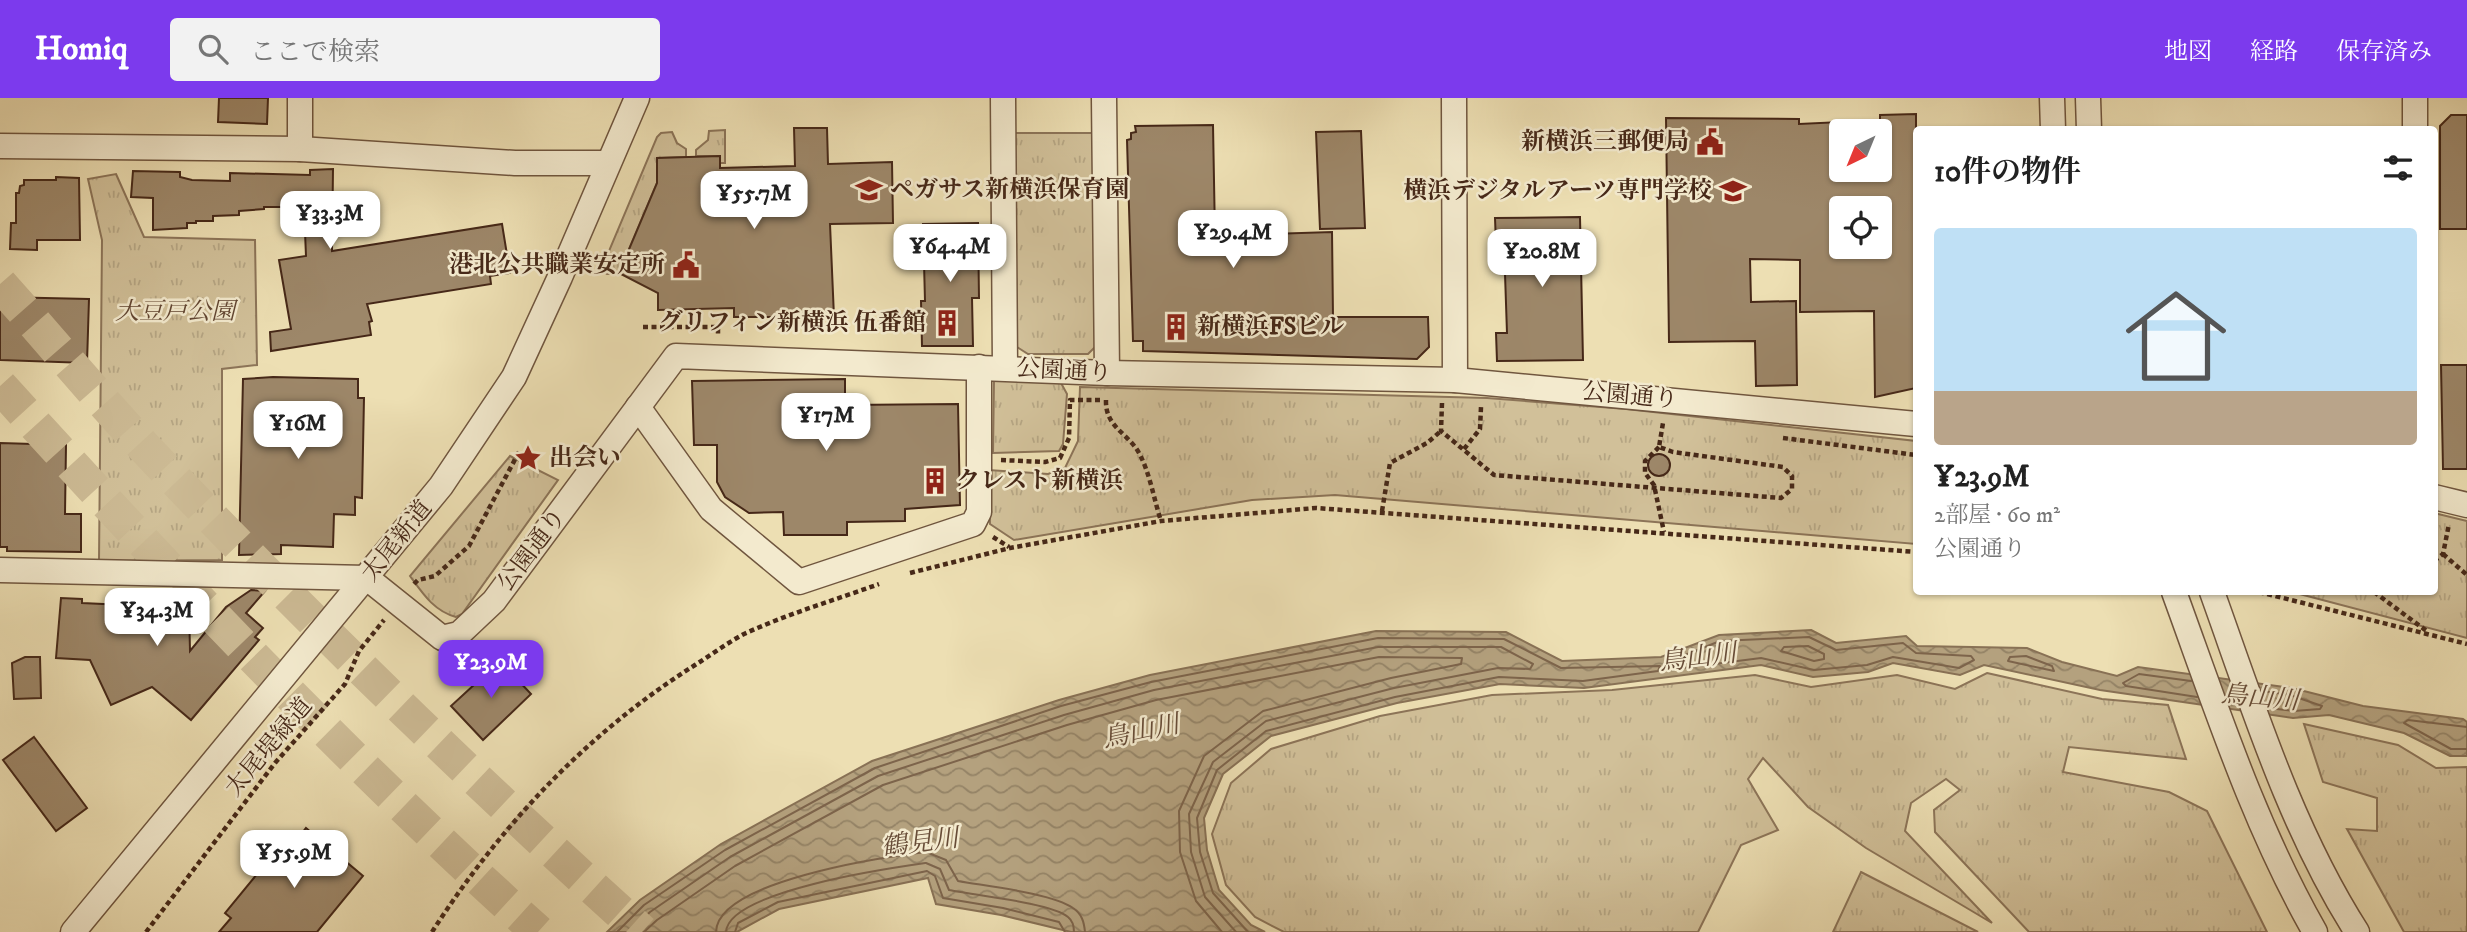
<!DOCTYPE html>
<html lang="ja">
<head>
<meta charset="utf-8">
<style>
	:root { --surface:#fff; --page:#f2f2f2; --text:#222; --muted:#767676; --line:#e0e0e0; --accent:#7c3aed }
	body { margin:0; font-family:"IM FELL DW Pica","Noto Serif JP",serif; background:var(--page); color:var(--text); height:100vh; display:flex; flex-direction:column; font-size:26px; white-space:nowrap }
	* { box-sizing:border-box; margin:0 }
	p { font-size:23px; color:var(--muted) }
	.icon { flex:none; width:38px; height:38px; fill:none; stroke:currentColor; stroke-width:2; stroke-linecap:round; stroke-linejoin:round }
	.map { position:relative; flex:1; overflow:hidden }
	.sheet { position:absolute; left:1913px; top:28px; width:525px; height:469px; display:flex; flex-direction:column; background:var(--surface); border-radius:7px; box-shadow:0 2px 5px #0004 }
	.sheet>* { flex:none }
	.needle { width:46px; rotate:223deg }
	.tools { position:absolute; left:1829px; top:21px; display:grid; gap:14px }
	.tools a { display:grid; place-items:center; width:63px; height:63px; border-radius:7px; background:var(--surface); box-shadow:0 2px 5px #0004; font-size:35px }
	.price { position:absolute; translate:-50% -60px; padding:0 16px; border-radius:14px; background:#fff; color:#222; font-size:23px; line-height:46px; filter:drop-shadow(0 2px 4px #0008) }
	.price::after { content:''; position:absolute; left:50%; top:42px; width:21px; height:16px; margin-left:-10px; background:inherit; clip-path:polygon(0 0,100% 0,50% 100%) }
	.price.current { background:var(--accent); color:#fff }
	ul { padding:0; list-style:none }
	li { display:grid; align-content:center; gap:14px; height:371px; padding:0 21px }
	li+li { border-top:2px solid var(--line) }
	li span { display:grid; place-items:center; height:217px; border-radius:7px; color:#555 }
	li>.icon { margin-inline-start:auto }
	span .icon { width:126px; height:126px; fill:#fffc; stroke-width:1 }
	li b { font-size:30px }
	h2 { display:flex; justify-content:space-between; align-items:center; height:84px; padding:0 21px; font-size:30px }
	header { display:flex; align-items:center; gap:42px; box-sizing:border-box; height:98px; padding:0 35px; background:var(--accent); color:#fff }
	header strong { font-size:33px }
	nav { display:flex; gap:38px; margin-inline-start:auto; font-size:24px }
	.search { width:490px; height:63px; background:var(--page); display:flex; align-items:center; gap:18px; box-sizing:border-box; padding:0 24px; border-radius:7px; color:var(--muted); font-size:26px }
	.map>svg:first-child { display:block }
	.grass { fill:url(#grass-tufts); stroke:#8c7458; stroke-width:2 }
	.water { fill:url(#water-waves); stroke:#887155; stroke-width:2 }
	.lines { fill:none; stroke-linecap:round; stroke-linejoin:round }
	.shore { stroke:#7d644b; stroke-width:2 }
	.building { fill:#9d8769; stroke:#462818; stroke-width:2; fill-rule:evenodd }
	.highway-tunnel { stroke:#ccba94; stroke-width:35; stroke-dasharray:35 18; stroke-linecap:butt }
	.minor-casing { stroke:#70563f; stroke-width:27 }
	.path { stroke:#462818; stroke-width:4.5; stroke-dasharray:5 3.5; stroke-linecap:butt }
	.minor { stroke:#f3eace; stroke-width:24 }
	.labels { text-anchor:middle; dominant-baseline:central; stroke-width:5; stroke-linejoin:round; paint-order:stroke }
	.poi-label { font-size:24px; font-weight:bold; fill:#462818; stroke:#f3eace; text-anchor:end }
	.park-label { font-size:24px; font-style:italic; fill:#624632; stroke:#f3eace }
	.street-label { font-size:24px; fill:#462818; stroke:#f3eace }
	.water-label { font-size:26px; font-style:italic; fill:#674c37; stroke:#f3eace }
</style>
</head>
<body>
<header>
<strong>Homiq</strong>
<div class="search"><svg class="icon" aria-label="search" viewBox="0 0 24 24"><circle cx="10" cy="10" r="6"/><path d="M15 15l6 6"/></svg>ここで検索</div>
<nav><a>地図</a><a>経路</a><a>保存済み</a></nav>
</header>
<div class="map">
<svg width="2467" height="834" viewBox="0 0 2467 834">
	<defs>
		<pattern id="grass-tufts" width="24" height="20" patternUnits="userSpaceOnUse" patternTransform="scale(1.75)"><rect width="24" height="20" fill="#d1c099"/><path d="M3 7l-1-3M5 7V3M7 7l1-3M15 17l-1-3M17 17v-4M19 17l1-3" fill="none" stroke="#b5a583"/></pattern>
		<pattern id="water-waves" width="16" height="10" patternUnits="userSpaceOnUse" patternTransform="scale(1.75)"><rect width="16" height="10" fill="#b4a17e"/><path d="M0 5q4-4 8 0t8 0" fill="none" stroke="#948366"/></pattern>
	</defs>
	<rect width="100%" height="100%" fill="#eddfb3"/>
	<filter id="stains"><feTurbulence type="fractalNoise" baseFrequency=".00286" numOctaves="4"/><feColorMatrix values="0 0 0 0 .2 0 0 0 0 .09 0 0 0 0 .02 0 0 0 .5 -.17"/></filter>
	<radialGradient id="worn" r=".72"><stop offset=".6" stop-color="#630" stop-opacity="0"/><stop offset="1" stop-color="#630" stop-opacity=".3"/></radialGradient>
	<g class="grass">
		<path d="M725,32V65H720V58H696V52L708,42L709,33Z"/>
		<path d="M672,34L677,45L686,51V59L657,60V85L619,175L607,176L601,172L657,39L661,35Z"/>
		<path d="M1013,35H1095V249L1088,256H1028L1017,249Z"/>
		<path d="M116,76L144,139L255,142L257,267L222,271V462L99,463L102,142L88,81Z"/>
		<path d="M994,282L1061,285L1067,296L1063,346L1059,353L993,355Z"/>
		<path d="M1080,289L1487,300L1626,311L1916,343V446L1335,397L1252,402L1014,442L990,426L989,372L1048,376L1065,370L1078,343Z"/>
		<path d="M510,358L558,382L462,516L456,519C434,513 423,496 410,478Z"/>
		<path d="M2434,415L2467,423V540L2292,494H2434Z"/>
		<path d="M1987,575L2102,601L2168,607L2186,661L2069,649L2063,674L2169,694L2207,713L2267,834H2029L1935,734L1934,712L1960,692L1946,681L1911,705L1905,733L1992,825L1866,750L1808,709L1763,660L1748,681L1778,732L1741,747L1698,834H1284L1255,819L1226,787L1212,736L1231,685L1271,651L1380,618L1492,597L1612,592L1755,577L1811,589L1897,577L1955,591Z"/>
		<path d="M2304,626L2398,647L2436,670L2467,669V834H2404L2347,731L2377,733V700L2323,684Z"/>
		<path d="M1861,774L1978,834H1833Z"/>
	</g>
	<path class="water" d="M1811,532L1836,545L1906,538L1917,548L2027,550L2062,564L2117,578L2138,569L2292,590L2363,608L2463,621L2467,624V658H2450L2404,635L2329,617L2293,620L2100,592L1984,567L1960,577L1893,565L1868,574L1813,579L1761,567L1584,590L1500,586L1397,605L1271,638L1223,676L1204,720L1207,752L1219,792L1251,827L1265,834H1071L1001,817L936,806L928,780L779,811L737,834H607L640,802L721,746L872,663L1059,602L1150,577L1376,533L1506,534L1562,563L1661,559L1719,537Z"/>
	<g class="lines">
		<g class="shore">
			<path d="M1809,539L1836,552L1903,545L1916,555L1971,558L1974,562L1959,570L1893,559L1867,567L1814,572L1761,560L1667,572L1663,569L1665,565L1720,543Z"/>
			<path d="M1808,548L1824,556V561L1814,563L1781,553L1784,549Z"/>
			<path d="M2026,558L2052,568L2054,573L2008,563L2010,559Z"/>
			<path d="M2191,583L2139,576L2123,585L2126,588L2197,599"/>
			<path d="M2262,593L2290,597L2322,608L2320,611L2294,613L2268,610"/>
			<path d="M2467,629L2408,622L2404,625L2451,651H2467"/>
			<path d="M617,834L644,807L725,752L875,670L1061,608L1151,584L1378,540L1504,541L1561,570L1660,568L1658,573L1583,583L1499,579L1395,599L1266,633L1217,672L1197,720L1200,754L1213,795L1248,834"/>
			<path d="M629,834L650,814L730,759L878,678L1064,617L1154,592L1378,549H1501L1533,566L1530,571L1498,570L1394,590L1266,623L1213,664L1189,716L1191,754L1205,799L1236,834"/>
			<path d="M644,834L657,822L735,768L883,687L1067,627L1156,602L1379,559L1462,560L1461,566L1391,580L1263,613L1204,658L1179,713L1180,754L1196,803L1222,834"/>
			<path d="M716,834C717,783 884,759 926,754L946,762L958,783C985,788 1052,795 1073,810C1082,816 1084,824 1085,834"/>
			<path d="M726,834C728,793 891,770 926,765L940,771L949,792C973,797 1052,805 1068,819C1073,823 1074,828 1074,834"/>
			<path d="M735,834L738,825L778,804L927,773L935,778L943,800L1003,810L1059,824L1065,834"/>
		</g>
	</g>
	<g class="building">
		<path d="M219,0H268L267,26L218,24Z"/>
		<path d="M1916,16V290L1875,299L1874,213L1800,214V162L1750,161L1751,204L1796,203L1797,287L1756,288L1755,243L1669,244L1666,20L1799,21V26L1841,24V72H1880V17ZM1841,110H1880V149H1841Z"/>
		<path d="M2451,17H2467V131H2440V28Z"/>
		<path d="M1213,27L1215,138L1332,134L1333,219H1428L1429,249L1417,261L1143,253V243H1133L1127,42L1131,41V35L1136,34L1135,28Z"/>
		<path d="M794,30H827L828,66L892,64L893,125L830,126L834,219H734V210L658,212V195L619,175L657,85V60L720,58V70L795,68Z"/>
		<path d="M1361,33L1365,130L1320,131L1316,34Z"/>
		<path d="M333,71L332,153L502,126L510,175L490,178L491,186L367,206L372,223L369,224L371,237L271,253L270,234L291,231L279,162L306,158L304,109H264V111L239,113V117L213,118V123H196V125H187V130L153,132V100L131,99L133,73L180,74V79L192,82L230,83V75L310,77V72Z"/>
		<path d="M56,79L79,80L80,142H37V152L10,151L11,125H16V95H19L20,88L24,87V82H56Z"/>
		<path d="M1580,119L1583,262L1497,263L1496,235H1507L1504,146H1496L1495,120Z"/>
		<path d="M978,125L979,200H972L973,248H922L921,203H925L923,126Z"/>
		<path d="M0,199L89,201L87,265L0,262Z"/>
		<path d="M2441,267H2467V371H2443Z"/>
		<path d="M273,279L358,281V300H364L362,400L355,399V417L334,416L333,449L281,447V456L239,457L243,281Z"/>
		<path d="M845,281V307L958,306L960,407L905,411V423L847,424V437H784L783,414L749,415L725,399L717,384V347H694L692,283Z"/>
		<path d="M0,345L66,347L65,416H81V454L7,453V449H0Z"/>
		<circle cx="1659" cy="367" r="11"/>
		<path d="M251,492L265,493L246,515L263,530L255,539L259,542L191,622L152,589L111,607L90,562L56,560L61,500L82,501V505L189,510L190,553L226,509Z"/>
		<path d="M25,559H40L41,600L14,601L12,565Z"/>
		<path d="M500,563L531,596L483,642L451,608Z"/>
		<path d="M34,639L87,710L56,733L3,662Z"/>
		<path d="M306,730L363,778L317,834H219L231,820L225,815L281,747L288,753Z"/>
	</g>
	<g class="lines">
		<g class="highway-tunnel">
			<path d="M0,186C48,240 95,296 144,349C303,517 470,679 642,834"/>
			<path d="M0,288C170,476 350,665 538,834"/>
		</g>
		<defs>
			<g id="minor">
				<path d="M1003,0L1005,270"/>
				<path d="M1104,0L1107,275"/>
				<path d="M1454,0L1455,282"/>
				<path d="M2052,0L2053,32"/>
				<path d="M2088,0L2089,32"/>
				<path d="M2415,0V32"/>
				<path d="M0,48L300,51L515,65H608"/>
				<path d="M300,51V0"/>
				<path d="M638,309L711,411L799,484L973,426L979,414V269"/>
				<path d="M2434,399L2467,407"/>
				<path d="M0,472L367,480L442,540L459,536L494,503L676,258L1107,275L1455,282L1916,326"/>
				<path d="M2174,494C2216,609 2254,727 2315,834"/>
				<path d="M2212,494C2253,608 2291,731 2357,834"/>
				<path d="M73,834L441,388L514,279L560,179L637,0"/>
			</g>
		</defs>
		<use href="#minor" class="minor-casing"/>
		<g class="path">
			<path d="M643,229H718V237"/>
			<path d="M1106,302C1105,329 1128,335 1139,355C1150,375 1154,402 1161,423"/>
			<path d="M1442,305L1441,333L1494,377L1781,400L1792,391V378L1783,369L1673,354L1659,349L1663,325"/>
			<path d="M1783,340L1916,357"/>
			<path d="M1659,349L1645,363V375L1654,387L1664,434"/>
			<path d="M1464,351L1480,331L1481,309"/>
			<path d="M1001,362L1045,364L1060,360L1069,340L1070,302H1103"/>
			<path d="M1382,413L1390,365L1427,345L1441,333"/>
			<path d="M993,439L1009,449"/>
			<path d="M2443,456L2467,477"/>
			<path d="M2434,463L2443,456L2449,426"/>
			<path d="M910,475L1010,450L1161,423L1316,410L1916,454"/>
			<path d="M414,486L418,482L435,478L469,448L520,352"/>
			<path d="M2259,494L2467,546"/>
			<path d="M2374,494L2428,534"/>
			<path d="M146,834L275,665L345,586L359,553L384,522"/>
			<path d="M432,834C501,727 586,636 695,567C711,557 727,545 744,536C787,516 835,502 879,486"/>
		</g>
		<use href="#minor" class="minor"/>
	</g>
	<defs>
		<symbol id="civic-bare" viewBox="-9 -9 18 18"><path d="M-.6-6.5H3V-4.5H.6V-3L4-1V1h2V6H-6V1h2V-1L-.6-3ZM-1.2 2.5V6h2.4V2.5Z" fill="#8f2418" stroke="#f3eace" stroke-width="2.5" paint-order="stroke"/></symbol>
		<symbol id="school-bare" viewBox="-9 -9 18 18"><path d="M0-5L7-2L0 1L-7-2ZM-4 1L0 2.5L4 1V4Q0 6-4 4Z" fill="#8f2418" stroke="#f3eace" stroke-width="2.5" paint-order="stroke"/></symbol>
		<symbol id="university-bare" viewBox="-9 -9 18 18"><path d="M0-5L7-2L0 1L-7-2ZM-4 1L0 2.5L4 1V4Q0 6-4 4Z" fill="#8f2418" stroke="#f3eace" stroke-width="2.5" paint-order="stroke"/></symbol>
		<symbol id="building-bare" viewBox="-9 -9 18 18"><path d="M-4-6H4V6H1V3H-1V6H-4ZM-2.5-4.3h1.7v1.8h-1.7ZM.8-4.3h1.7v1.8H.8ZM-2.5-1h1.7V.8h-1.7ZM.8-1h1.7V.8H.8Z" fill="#8f2418" stroke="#f3eace" stroke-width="2.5" paint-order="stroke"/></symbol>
		<symbol id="sight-bare" viewBox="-9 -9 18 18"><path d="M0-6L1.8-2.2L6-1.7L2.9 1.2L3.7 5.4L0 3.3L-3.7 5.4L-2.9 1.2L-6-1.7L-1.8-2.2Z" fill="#8f2418" stroke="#f3eace" stroke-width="2.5" paint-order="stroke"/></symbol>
	</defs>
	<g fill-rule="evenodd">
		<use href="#civic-bare" x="1691" y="25" width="38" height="38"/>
		<use href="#school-bare" x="850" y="73" width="38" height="38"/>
		<use href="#university-bare" x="1714" y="74" width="38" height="38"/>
		<use href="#civic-bare" x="667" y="148" width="38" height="38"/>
		<use href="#building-bare" x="928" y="206" width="38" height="38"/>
		<use href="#building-bare" x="1157" y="210" width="38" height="38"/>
		<use href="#sight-bare" x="509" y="341" width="38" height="38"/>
		<use href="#building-bare" x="916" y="364" width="38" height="38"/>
	</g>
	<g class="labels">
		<g class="poi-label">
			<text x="1689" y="44">新横浜三郵便局</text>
			<text x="890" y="92" text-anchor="start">ペガサス新横浜保育園</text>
			<text x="1712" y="93">横浜デジタルアーツ専門学校</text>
			<text x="665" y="167">港北公共職業安定所</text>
			<text x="926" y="225">グリフィン新横浜 伍番館</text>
			<text x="1197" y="229" text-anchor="start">新横浜FSビル</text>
			<text x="549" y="360" text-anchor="start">出会い</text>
			<text x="956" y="383" text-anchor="start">クレスト新横浜</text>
		</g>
		<g class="park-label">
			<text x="175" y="214">大豆戸公園</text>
		</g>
		<g class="street-label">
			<text transform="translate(1064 273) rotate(3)">公園通り</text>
			<text transform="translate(1630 298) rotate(5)">公園通り</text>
			<text transform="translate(397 443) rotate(-51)">太尾新道</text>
			<text transform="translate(532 452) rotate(-53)">公園通り</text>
			<text transform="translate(269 649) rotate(-50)">太尾堤緑道</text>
		</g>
		<g class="water-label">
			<text transform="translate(1698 560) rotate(-7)">鳥山川</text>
			<text transform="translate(2260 600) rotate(5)">鳥山川</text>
			<text transform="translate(1141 634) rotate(-12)">鳥山川</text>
			<text transform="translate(920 745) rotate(-7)">鶴見川</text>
		</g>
	</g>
	<rect width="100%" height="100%" filter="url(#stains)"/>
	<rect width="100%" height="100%" fill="url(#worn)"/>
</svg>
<div class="tools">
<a><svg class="needle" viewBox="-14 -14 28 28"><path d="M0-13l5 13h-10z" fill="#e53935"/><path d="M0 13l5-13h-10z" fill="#767676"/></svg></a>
<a><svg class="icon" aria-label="locate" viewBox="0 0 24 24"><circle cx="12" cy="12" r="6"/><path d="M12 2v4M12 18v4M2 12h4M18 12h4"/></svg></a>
</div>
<b class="price" style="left:754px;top:133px">¥55.7M</b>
<b class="price" style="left:330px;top:153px">¥33.3M</b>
<b class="price" style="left:1233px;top:172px">¥29.4M</b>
<b class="price" style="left:950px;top:186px">¥64.4M</b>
<b class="price" style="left:1542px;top:191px">¥20.8M</b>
<b class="price" style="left:826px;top:355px">¥17M</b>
<b class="price" style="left:298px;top:363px">¥16M</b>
<b class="price" style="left:157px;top:550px">¥34.3M</b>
<b class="price current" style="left:491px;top:602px">¥23.9M</b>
<b class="price" style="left:294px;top:792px">¥55.9M</b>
<section class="sheet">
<h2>10件の物件<svg class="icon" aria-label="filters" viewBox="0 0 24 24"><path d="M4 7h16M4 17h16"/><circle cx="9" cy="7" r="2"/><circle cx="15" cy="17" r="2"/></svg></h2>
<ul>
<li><span style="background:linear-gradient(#bfe0f5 75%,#b9a48a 0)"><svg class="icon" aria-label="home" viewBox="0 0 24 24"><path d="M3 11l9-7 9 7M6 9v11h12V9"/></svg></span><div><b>¥23.9M</b><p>2部屋 · 60 m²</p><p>公園通り</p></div></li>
</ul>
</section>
</div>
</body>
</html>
